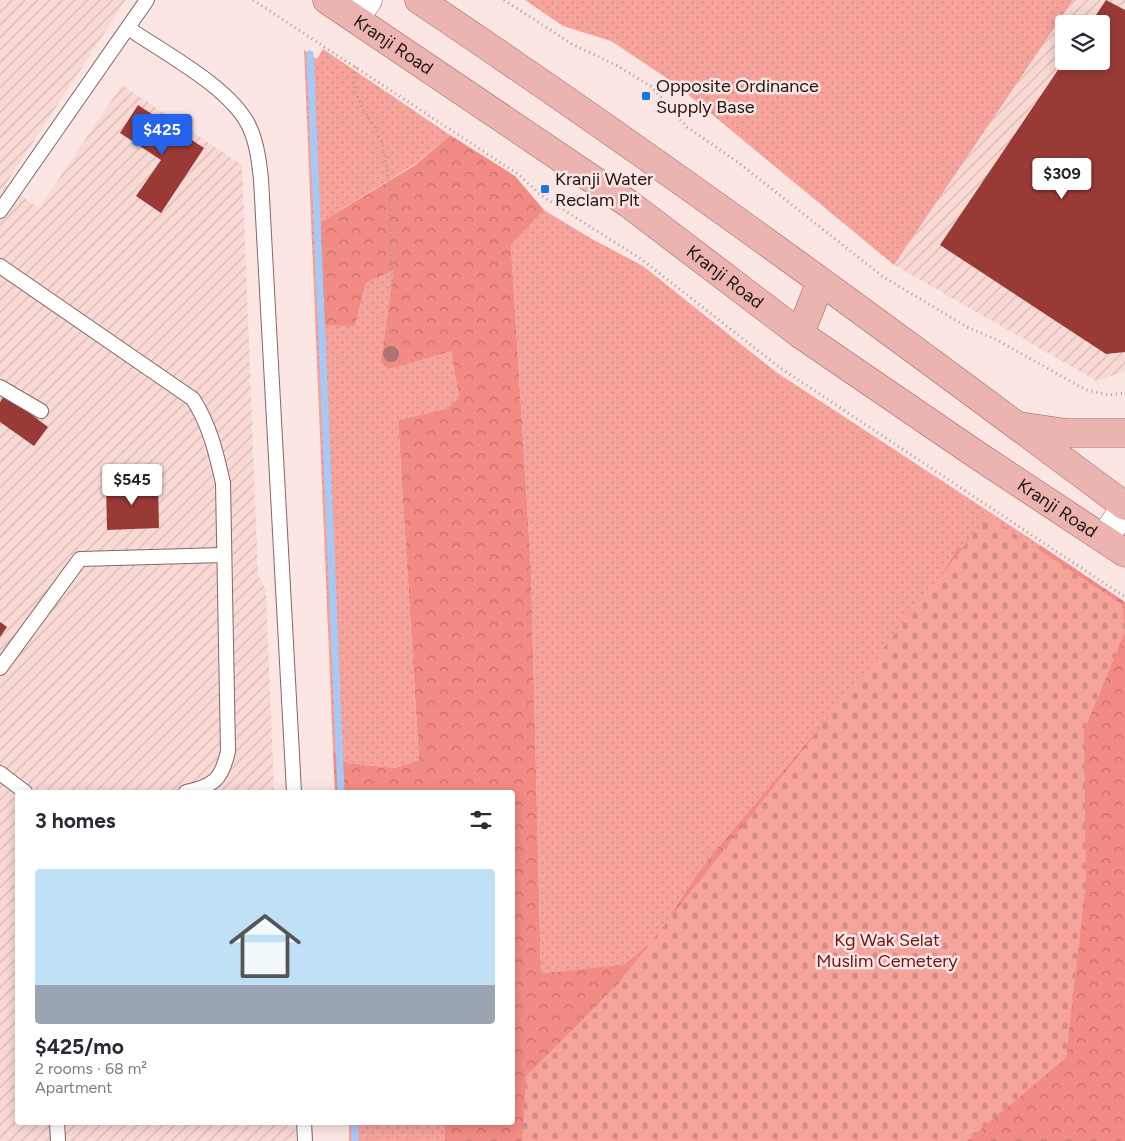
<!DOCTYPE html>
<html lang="en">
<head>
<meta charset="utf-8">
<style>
	:root { --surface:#fff; --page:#f2f2f3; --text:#2b2b33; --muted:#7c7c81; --accent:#2563eb }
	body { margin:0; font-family:Figtree,sans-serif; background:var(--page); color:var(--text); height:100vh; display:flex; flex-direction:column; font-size:19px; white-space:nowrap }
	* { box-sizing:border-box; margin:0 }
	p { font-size:16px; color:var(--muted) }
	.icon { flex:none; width:28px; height:28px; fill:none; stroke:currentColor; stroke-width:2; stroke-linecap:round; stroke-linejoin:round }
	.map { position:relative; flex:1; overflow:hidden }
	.drawer { position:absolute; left:15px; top:790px; width:500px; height:335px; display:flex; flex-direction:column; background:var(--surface); border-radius:5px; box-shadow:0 2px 12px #0003 }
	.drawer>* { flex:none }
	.controls { position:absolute; left:1055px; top:15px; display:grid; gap:10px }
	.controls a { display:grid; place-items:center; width:55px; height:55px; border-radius:5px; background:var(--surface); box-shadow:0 2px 12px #0003; font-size:25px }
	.price { position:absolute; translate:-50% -42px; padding:0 11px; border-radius:5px; background:#fff; color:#222; font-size:16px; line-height:32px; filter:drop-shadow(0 1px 2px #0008) }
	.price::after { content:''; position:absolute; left:50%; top:30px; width:15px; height:11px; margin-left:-8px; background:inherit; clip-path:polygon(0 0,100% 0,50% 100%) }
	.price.active { background:var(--accent); color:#fff }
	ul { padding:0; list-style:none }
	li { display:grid; align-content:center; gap:10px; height:265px; padding:0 20px }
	li span { display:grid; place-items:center; height:155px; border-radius:5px; color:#555 }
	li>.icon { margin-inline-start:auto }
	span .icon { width:90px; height:90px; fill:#fffc; stroke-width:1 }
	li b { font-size:21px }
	h2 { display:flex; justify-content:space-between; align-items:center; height:60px; padding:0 20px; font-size:21px }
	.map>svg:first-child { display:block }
	.industrial { fill:url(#industrial-furrows); fill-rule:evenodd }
	.grass { fill:url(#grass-dots) }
	.forest { fill:url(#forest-crowns) }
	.cemetery { fill:url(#cemetery-stones) }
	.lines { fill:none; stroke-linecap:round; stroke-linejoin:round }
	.stream { stroke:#a5caf8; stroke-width:7 }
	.building { fill:#993a37 }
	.service-casing { stroke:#846764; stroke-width:16 }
	.minor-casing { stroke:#846764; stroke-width:29 }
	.primary-casing { stroke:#9d5c57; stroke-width:29 }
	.path { stroke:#ab9a98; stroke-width:3; stroke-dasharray:1 4; stroke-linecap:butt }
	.service { stroke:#fff; stroke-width:14 }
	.minor { stroke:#fff; stroke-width:28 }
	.primary { stroke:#ecb4b0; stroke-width:28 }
	.tree { fill:#af7374 }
	.poi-dot { fill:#1678e1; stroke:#fbe6e4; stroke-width:2 }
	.labels { text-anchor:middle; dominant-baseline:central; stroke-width:5; stroke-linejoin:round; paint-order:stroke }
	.street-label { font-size:18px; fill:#211615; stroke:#fbe6e4 }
	.poi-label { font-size:18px; fill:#211615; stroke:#fbe6e4; text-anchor:start }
	.park-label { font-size:18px; fill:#711518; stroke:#fbe6e4 }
</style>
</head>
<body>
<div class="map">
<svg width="1125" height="1141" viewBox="0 0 1125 1141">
	<defs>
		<pattern id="industrial-furrows" width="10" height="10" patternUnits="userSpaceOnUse" patternTransform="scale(1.25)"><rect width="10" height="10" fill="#fad9d5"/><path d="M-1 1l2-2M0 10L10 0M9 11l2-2" fill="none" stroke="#d6bab6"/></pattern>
		<pattern id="grass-dots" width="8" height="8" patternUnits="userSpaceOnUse" patternTransform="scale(1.25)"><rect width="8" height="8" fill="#f6a39c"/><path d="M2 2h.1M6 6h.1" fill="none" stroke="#d38c86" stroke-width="1.8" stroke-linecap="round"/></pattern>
		<pattern id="forest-crowns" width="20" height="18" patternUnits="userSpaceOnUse" patternTransform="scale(1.25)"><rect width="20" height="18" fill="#f28b83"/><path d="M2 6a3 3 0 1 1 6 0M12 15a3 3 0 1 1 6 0" fill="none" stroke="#c4716a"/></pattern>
		<pattern id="cemetery-stones" width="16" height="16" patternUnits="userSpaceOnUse" patternTransform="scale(1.25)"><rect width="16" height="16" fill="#f6a39c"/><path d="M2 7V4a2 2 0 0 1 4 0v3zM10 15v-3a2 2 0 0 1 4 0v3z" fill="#d38c86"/></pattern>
	</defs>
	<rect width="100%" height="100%" fill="#fbe6e4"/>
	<g class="industrial">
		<path d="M0,0H126L5,185L39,208L122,85L242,165L258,576L266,590L274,792H18V1122L295,1123L296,1141H0Z"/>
		<path d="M1073,0H1125V371L1097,381L894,265ZM1064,24H1101V61H1064Z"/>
	</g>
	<g class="grass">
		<path d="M525,0H1073L894,265L674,83L611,41L563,26Z"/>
		<path d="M323,49L450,135L415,164L321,222L355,326L366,283L395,269L389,369L451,350L459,398L445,409L398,420L419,760L395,768L347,763L333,751L304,50L317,59Z"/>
		<path d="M544,210L592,239L643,266L776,372L1040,545L1007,606L927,600L704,864L679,901L664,930L625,964L541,975L531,568L511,245Z"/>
		<path d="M349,1123H444L445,1141H349Z"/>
	</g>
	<path class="forest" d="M450,135L515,176L544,210L511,245L531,568L541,974L625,964L664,930L679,901L704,864L927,600L957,549L1022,535L990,590L1007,606L1040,545L1125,602V1141H445L444,1123L512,1122V792H335L333,751L347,763L395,768L419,760L398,420L445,409L459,398L451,351L389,369L381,362L394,270L366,283L355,326L324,325L321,222L415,165Z"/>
	<path class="cemetery" d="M988,516L1123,605L1125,632L1084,731L1086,883L1066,1058L967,1141H522L526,1076L617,985Z"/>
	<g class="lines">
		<g class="stream">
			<path d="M310,54L341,792"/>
			<path d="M355,1122V1141"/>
		</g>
	</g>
	<g class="building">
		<path d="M1106,0L1125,10V352L1106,354L940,245L1064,61H1101V24H1090Z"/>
		<path d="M138,105L204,148L161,213L136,196L161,160L120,133Z"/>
		<path d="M5,395L48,427L34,446L0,422V402Z"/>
		<path d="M158,481L159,528L107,530L106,483Z"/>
		<path d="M0,622L7,627L0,637Z"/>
	</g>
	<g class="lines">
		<defs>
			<g id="service">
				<path d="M128,28C164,53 230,87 249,126C257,143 259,161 261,179L294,792"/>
				<path d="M0,211L147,0"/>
				<path d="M0,266L193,399C210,426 216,452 223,483L228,751C222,779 214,786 186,792"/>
				<path d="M0,387L41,411"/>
				<path d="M0,668L80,559L224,555"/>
				<path d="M0,773L25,792"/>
				<path d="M57,1122L58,1141"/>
				<path d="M304,1122L305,1141"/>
			</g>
			<g id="minor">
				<path d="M355,18L368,0"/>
				<path d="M1104,539L1125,507"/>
			</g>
			<g id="primary">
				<path id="s1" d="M327,0L629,204L800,334L977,455L1125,553"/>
				<path d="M419,0C660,161 893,333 1125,506"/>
				<path d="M800,334L820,283"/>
				<path d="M1019,426L1067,433H1125"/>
			</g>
		</defs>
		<use href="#service" class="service-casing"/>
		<use href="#minor" class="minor-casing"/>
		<use href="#primary" class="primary-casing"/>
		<g class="path">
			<path d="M253,0L518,174L542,196L641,259L779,367L1125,597"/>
			<path d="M504,0L572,44L618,66L652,87L687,127L739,163L882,276L967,327L997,340L1086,390L1110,395L1125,393"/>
			<path d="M356,67C355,72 353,77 354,82C355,104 378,126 383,148C395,199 386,252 394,304"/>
		</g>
		<use href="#service" class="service"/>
		<use href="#minor" class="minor"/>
		<use href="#primary" class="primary"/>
	</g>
	<circle class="tree" cx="391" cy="354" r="8"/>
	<g class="poi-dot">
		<rect x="641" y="91" width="10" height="10" rx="2.5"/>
		<rect x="540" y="184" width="10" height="10" rx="2.5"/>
	</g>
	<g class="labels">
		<g class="street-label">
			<text stroke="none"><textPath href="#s1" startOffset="80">Kranji Road</textPath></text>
			<text stroke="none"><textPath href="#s1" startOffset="485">Kranji Road</textPath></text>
			<text stroke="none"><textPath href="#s1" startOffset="890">Kranji Road</textPath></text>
		</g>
		<g class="poi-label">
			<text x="656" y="86">Opposite Ordinance<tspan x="656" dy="21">Supply Base</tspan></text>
			<text x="555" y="179">Kranji Water<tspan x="555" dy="21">Reclam Plt</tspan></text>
		</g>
		<g class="park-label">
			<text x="887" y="940">Kg Wak Selat<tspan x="887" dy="21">Muslim Cemetery</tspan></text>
		</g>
	</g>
</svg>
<div class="controls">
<a><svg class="icon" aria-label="layers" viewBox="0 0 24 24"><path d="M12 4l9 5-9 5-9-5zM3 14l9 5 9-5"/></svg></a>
</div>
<b class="price active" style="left:162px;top:156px">$425</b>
<b class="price" style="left:1062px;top:200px">$309</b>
<b class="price" style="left:132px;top:506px">$545</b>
<section class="drawer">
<h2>3 homes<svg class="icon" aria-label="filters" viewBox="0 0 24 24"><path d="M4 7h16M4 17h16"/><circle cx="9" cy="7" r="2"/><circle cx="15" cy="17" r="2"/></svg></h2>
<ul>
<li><span style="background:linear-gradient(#bfe0f5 75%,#9aa5b1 0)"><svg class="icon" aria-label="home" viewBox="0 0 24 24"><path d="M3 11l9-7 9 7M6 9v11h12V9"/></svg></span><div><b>$425/mo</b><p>2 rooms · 68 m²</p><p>Apartment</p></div></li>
</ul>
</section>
</div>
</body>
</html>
